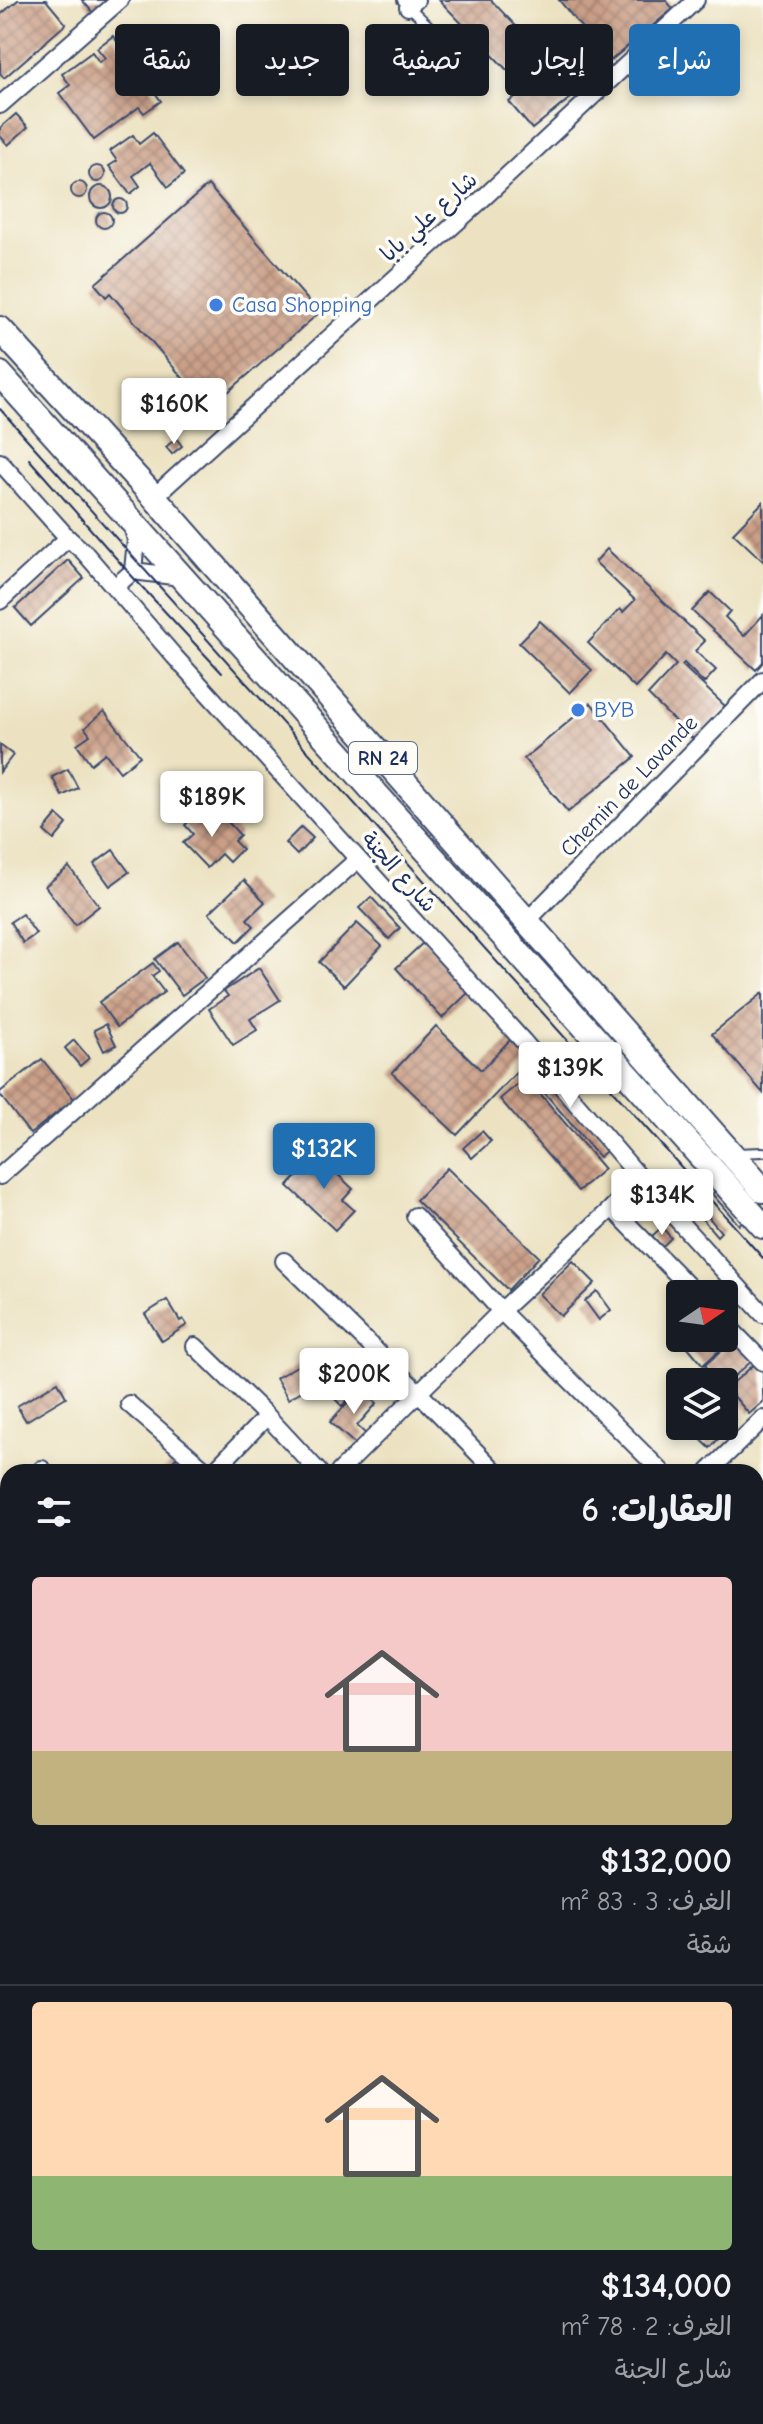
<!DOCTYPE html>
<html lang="ar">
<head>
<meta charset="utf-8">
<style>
	:root { --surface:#171b24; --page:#20242c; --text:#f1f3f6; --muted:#9ea1a6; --line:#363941; --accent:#1f6fb2 }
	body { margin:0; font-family:"Comic Neue","Playpen Sans Arabic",sans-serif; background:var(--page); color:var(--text); direction:rtl; height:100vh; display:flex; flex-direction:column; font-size:30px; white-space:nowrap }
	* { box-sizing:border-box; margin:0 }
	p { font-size:26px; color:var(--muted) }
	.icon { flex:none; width:44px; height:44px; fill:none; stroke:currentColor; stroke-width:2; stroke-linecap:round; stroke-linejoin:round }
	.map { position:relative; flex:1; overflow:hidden; direction:ltr }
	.sheet { position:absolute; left:0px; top:1464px; width:764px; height:960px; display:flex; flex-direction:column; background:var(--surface); border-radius:24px 24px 0 0; box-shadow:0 4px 12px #0003; direction:rtl }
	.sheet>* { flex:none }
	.banner { position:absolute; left:24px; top:24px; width:716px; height:72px; direction:rtl; display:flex; gap:16px }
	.needle { width:52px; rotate:77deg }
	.tools { position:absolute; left:666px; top:1280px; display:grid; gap:16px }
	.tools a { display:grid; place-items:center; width:72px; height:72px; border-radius:8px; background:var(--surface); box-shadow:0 4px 12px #0003; font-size:40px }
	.price { position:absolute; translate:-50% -68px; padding:0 18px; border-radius:8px; background:#fff; color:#222; font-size:26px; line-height:52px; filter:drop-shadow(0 2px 4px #0008) }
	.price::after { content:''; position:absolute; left:50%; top:48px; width:24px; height:18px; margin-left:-12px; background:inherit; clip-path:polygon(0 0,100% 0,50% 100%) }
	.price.selected { background:var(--accent); color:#fff }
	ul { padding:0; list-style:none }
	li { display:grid; align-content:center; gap:16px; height:424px; padding:0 32px }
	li+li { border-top:2px solid var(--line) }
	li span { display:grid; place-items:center; height:248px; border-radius:8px; color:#555 }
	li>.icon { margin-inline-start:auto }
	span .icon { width:144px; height:144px; fill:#fffc; stroke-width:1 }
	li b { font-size:34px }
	h2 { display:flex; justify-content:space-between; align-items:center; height:96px; padding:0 32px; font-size:34px }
	.chip { padding:0 28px; border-radius:8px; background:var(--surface); box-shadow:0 4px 12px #0003; font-size:28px; line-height:72px }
	.chip.selected { background:var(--accent); color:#fff }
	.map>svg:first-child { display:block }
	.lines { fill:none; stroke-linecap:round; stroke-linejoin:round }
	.stream { stroke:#6fa4dc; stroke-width:6 }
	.building { fill:url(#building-cross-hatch) }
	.service-casing { stroke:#3a4a6d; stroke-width:12 }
	.minor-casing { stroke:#3a4a6d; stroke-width:20 }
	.primary-casing { stroke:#3a4a6d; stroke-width:28 }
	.path { stroke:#3a4a6d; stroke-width:3; stroke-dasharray:6 6; stroke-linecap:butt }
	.service { stroke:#fff; stroke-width:8 }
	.minor { stroke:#fff; stroke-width:16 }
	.primary { stroke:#fff; stroke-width:24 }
	.tram { stroke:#1b2f5e; stroke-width:2 }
	.shop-dot { fill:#3f7fe0; stroke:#fdfcf7; stroke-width:3 }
	.labels { text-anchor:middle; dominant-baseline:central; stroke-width:7; stroke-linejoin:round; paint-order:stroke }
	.shield { fill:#fdfcf7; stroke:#5f6c8c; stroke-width:2 }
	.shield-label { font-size:20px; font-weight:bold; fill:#1b2f5e }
	.street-label { font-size:22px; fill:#1b2f5e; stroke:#fdfcf7 }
	.shop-label { font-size:22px; fill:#366cbe; stroke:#fdfcf7; text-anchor:start }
</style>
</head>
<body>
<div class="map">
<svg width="763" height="2424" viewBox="0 0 763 2424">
	<defs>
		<pattern id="building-cross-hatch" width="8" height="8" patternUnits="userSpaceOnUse" patternTransform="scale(2)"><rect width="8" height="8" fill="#cb9f87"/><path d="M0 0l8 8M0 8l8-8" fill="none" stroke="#a48272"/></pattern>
	</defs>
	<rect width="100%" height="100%" fill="#fdfcf7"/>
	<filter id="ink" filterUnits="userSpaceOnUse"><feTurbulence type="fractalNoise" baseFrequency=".0125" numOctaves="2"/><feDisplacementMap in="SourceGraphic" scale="16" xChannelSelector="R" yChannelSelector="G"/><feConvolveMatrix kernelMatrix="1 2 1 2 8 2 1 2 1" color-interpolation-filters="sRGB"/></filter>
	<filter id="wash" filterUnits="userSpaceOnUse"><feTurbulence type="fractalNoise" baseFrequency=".006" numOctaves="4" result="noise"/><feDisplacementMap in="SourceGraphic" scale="32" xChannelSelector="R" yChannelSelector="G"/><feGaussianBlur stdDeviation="1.8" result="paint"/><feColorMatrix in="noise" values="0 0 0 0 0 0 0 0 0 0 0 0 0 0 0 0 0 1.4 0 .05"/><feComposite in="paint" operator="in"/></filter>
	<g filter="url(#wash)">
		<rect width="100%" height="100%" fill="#ece2c1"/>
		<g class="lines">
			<g class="stream">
				<path d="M0,1825L8,1829"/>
				<path d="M652,2416L657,2424"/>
			</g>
		</g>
		<g id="blocks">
			<g class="building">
				<path d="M18,0H46L66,24L4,78L0,73V15Z"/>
				<path d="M82,0H107L93,13Z"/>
				<path d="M439,0H491L533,44L507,70Z"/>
				<path d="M559,0H666L673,9L604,66L590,48L595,44Z"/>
				<path d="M113,36L161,101L144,113L139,107L94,140L59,93L70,85L62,74L92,52L99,62L105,58L97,48Z"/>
				<path d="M546,71L569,99L532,129L509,102Z"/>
				<path d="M16,114L28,127L8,145L0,136V128Z"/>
				<path d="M153,133L184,174L168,187L150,163L133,176L140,186L130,194L109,166L117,161L110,151L133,135L139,144Z"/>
				<circle cx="97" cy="174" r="8"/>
				<circle cx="79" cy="190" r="8"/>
				<path d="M208,185L319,313L205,412L196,401L200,398L110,293L106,297L95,284Z"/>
				<circle cx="101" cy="197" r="11"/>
				<circle cx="120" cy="206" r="7"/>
				<circle cx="104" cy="220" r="8"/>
				<path d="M176,438L182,446L172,454L166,447Z"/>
				<path d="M763,502V561L733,533Z"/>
				<path d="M607,549L705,641L695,651L716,670L704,683L684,663L682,665L726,707L694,740L648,695L676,665L666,655L635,688L588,643L620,609L623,612L635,600L595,562Z"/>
				<path d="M68,560L84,578L31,626L15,608Z"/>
				<path d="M710,592L730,611L725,617L744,636L763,615V662L756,670L692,611Z"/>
				<path d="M540,621L592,670L570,693L519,643Z"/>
				<path d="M591,703L635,757L568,812L524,759Z"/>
				<path d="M104,711L140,756L120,772L105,753L91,764L77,744L90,735L85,728Z"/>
				<path d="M0,745L13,755L0,772Z"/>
				<path d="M68,769L78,788L62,796L52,777Z"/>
				<path d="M217,810L240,835L234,841L242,849L229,862L221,854L207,868L183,843L193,834L185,825L198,812L206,821Z"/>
				<path d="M57,815L67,824L54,840L44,831Z"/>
				<path d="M301,827L313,838L297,855L285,843Z"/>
				<path d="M113,850L129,872L110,886L94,864Z"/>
				<path d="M69,867L99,906L75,925L45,886Z"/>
				<path d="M244,880L265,902L247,919L254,926L238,942L209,913Z"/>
				<path d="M371,897L400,928L389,939L359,908Z"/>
				<path d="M22,914L36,934L23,943L10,922Z"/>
				<path d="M357,923L382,946L344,986L319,962Z"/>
				<path d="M425,941L471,990L442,1018L396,968Z"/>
				<path d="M178,942L205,978L182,995L155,959Z"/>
				<path d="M153,963L159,971L152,976L164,992L117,1027L99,1002Z"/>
				<path d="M259,968L280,1000L250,1019L257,1030L233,1045L209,1009L228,996L224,991Z"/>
				<path d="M763,993V1093L712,1034Z"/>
				<path d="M106,1024L116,1045L104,1051L94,1030Z"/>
				<path d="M436,1026L481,1070L510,1040L529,1059L457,1135L392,1073Z"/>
				<path d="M74,1040L89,1058L80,1066L65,1048Z"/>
				<path d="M42,1059L74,1099L30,1134L0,1095V1092Z"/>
				<path d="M540,1063L611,1147L599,1157L528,1073Z"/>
				<path d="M526,1077L604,1169L578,1191L500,1099Z"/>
				<path d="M482,1131L491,1141L472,1158L463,1148Z"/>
				<path d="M321,1151L335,1164L331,1168L353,1189L343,1200L354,1210L335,1230L288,1186Z"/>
				<path d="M447,1168L539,1257L508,1290L416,1200Z"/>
				<path d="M716,1190L742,1221L739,1225L712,1194Z"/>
				<path d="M636,1199L645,1208L633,1220L625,1211Z"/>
				<path d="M695,1201L721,1232L717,1236L690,1205Z"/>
				<path d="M662,1227L671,1238L662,1247L652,1236Z"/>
				<path d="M573,1261L595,1283L561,1316L539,1294Z"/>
				<path d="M597,1291L611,1310L599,1320L585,1301Z"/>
				<path d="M167,1300L180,1321L183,1319L187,1325L162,1341L145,1314Z"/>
				<path d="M724,1332L731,1340L703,1365L682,1340L684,1338H724Z"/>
				<path d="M734,1340L752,1361L724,1385V1382H719L705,1365Z"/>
				<path d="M318,1354L330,1375L288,1399L276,1378Z"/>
				<path d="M756,1363L763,1371V1402L749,1414L727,1388Z"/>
				<path d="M340,1366L361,1386L342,1406L321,1385Z"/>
				<path d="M58,1382L66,1397L26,1421L17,1406Z"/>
				<path d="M360,1389L377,1403L357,1426L366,1434L356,1445L330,1422Z"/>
				<path d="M724,1409L735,1420L710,1448L690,1429L692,1426H724Z"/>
				<path d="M183,1451L203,1472H162Z"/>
				<path d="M8,1736V1784L0,1776V1744Z"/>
				<path d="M763,1914V1981L756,1973V1921Z"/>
				<path d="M0,1986L8,1999L0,2004Z"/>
				<path d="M758,2023L763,2030V2061L756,2066V2025Z"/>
				<path d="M7,2063L8,2065V2084L0,2075V2069Z"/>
				<path d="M763,2086V2132L756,2138V2092Z"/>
				<path d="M0,2110L8,2121V2130L0,2136Z"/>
				<path d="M8,2210V2278L0,2283V2215Z"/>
				<path d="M756,2326L763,2332V2336L756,2344Z"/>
				<path d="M763,2343V2377L756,2368V2348Z"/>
				<path d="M761,2391L763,2394V2424H739L732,2416H756V2395Z"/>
			</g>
		</g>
	</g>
	<g filter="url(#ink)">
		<use href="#blocks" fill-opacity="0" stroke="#3a4a6d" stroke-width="2"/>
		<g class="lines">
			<defs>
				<g id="service">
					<path d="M402,0L461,56"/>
					<path d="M736,1153L763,1152"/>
					<path d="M0,2044L8,2037"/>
					<path d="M0,2101L8,2112"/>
					<path d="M0,2154L8,2149"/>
					<path d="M0,2200L8,2194"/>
					<path d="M0,2312L8,2306"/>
				</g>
				<g id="minor">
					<path d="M408,7L416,0"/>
					<path d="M0,105L120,0"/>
					<path d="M0,462L68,538L84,552L174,656L523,1041L653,1193L763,1314"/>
					<path d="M154,497L479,202L696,0"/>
					<path d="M133,571L181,577"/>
					<path d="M115,587L133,571L136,540L131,522"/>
					<path d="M0,601L68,538"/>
					<path d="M526,922L763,680"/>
					<path d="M0,1176L357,860"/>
					<path d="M612,1208L640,1178"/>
					<path d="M415,1216L501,1311L662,1472"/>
					<path d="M284,1261L419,1393L496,1472"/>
					<path d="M724,1322L763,1362"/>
					<path d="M195,1346L267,1416L319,1472"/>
					<path d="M129,1404L208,1472"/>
					<path d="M42,1469L45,1472"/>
					<path d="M213,1472L267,1416"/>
					<path d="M339,1472L501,1311L612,1208L696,1294"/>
					<path d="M708,1472L763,1419"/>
					<path d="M756,1562L763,1569"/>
					<path d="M756,1716L763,1722"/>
					<path d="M756,1826L763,1820"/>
					<path d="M756,1911L763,1905"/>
					<path d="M756,1981L763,1988"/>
					<path d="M756,2151L763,2144"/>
					<path d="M756,2221L763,2229"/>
					<path d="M756,2376L763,2384"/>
				</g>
				<g id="primary">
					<path d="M0,329L154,497L763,1190"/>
					<path d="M0,374L763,1226"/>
				</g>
			</defs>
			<use href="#service" class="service-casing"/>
			<use href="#minor" class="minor-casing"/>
			<use href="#primary" class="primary-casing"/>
			<path class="path" d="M0,2023L8,2016"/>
			<use href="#service" class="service"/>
			<use href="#minor" class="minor"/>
			<use href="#primary" class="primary"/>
			<g class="tram">
				<path d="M0,409L763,1258"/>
				<path d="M29,459L130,574L222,673"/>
			</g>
		</g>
	</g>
	<g class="shop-dot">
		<circle cx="216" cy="305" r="8"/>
		<circle cx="578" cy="710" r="8"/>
	</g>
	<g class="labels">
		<rect class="shield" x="349" y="742" width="68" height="32" rx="6"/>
		<g class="shield-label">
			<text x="383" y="758">RN 24</text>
		</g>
		<g class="street-label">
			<text transform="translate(429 217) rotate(-42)">شارع علي بابا</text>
			<text transform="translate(629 786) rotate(-46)">Chemin de Lavande</text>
			<text transform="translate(399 872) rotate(48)">شارع الجنة</text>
		</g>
		<g class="shop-label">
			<text x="232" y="305">Casa Shopping</text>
			<text x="594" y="710">BYB</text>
		</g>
	</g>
</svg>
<div class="tools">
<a><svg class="needle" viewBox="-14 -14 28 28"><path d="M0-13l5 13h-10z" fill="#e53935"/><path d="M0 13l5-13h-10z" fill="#9ea1a6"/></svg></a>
<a><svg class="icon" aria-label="layers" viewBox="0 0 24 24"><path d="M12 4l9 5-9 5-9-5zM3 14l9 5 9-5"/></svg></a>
</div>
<b class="price" style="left:174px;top:446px">$160K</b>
<b class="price" style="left:212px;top:839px">$189K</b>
<b class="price" style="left:570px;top:1110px">$139K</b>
<b class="price selected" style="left:324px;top:1191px">$132K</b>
<b class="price" style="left:662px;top:1237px">$134K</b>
<b class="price" style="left:354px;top:1416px">$200K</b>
<div class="banner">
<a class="chip selected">شراء</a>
<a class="chip">إيجار</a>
<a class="chip">تصفية</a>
<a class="chip">جديد</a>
<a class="chip">شقة</a>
</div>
<section class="sheet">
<h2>العقارات: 6<svg class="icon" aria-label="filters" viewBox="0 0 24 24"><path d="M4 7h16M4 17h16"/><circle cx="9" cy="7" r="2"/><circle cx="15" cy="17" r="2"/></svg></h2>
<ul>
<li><span style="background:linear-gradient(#f6c9c9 70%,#c2b280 0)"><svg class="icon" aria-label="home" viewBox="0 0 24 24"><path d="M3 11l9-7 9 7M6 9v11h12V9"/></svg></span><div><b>$132,000</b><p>الغرف: 3 · 83 m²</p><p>شقة</p></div></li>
<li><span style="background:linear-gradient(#ffd9b3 70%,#8fb573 0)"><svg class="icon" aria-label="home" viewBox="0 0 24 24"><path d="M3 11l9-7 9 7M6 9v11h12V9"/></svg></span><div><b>$134,000</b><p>الغرف: 2 · 78 m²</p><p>شارع الجنة</p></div></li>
</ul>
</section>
</div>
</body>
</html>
